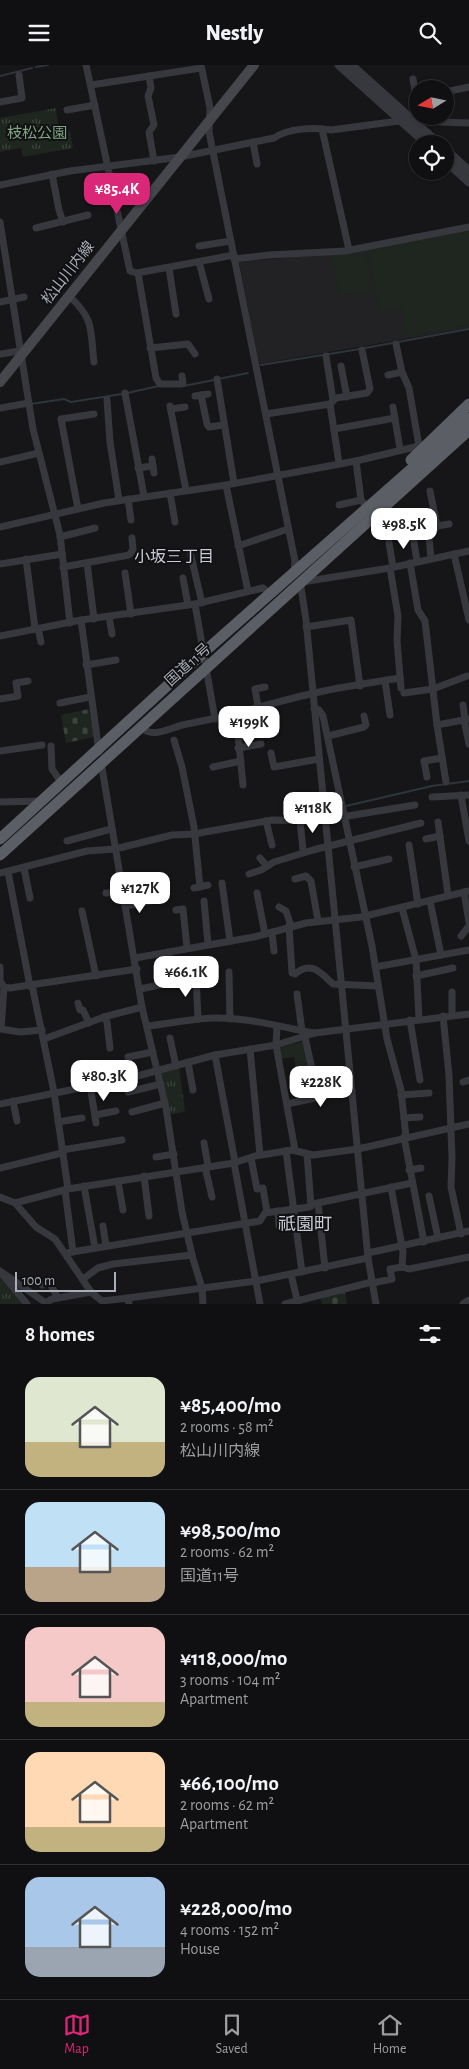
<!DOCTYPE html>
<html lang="en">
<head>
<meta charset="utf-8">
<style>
	:root { --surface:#101012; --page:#19191b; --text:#f1f3f6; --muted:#9c9d9f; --line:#303032; --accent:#db2777 }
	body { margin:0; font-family:"Alegreya Sans","Noto Sans JP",sans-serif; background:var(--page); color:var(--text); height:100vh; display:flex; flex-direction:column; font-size:19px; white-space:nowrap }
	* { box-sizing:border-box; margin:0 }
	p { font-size:16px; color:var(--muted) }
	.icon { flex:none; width:28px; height:28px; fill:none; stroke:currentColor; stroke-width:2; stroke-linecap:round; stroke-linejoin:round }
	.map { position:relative; height:1239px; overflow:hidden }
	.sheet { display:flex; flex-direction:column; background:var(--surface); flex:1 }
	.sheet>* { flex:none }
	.needle { width:32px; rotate:260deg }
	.buttons { position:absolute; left:409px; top:15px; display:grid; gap:10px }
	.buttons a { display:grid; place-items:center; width:45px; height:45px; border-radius:50%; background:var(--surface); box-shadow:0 1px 4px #0004,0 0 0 1px var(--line); font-size:25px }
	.scale { position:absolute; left:15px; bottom:12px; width:101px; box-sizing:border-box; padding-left:5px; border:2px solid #a8adb8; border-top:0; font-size:14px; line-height:18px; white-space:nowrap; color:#a8adb8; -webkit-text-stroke:4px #111113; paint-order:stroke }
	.price { position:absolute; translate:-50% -42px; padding:0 11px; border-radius:10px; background:#fff; color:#222; font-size:16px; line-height:32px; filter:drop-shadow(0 1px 2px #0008) }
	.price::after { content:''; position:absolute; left:50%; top:30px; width:15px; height:11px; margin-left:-8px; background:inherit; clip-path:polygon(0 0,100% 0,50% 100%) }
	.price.current { background:var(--accent); color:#fff }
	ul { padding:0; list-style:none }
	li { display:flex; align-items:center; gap:15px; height:125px; padding:0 25px }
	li+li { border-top:1px solid var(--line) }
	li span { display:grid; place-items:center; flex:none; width:140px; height:100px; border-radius:15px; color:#555 }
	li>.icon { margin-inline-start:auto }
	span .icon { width:60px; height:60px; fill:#fffc; stroke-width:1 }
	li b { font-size:21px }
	h2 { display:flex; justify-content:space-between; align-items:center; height:60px; padding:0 25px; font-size:21px }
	header { display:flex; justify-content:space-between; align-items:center; height:65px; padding:0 25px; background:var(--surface); font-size:22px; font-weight:800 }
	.dock { display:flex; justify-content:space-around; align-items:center; height:70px; border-top:1px solid var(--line); background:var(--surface); font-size:14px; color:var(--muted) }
	.dock a { display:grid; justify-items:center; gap:2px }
	.dock .current { color:var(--accent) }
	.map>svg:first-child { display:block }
	.built { fill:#222225 }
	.grass { fill:url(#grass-tufts) }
	.cemetery { fill:url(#cemetery-stones) }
	.pitch { fill:#1e261f }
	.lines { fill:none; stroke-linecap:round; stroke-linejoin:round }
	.stream { stroke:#2c353c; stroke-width:2 }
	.minor { stroke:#37383d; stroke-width:7 }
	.tertiary { stroke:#37383d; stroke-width:9 }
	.secondary { stroke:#45474d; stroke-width:10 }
	.trunk { stroke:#5b5e65; stroke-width:11 }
	.labels { text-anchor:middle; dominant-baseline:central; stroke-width:4; stroke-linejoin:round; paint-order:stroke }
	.park-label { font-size:15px; fill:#7fa381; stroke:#111113 }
	.street-label { font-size:15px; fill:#a8adb8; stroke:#111113 }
	.neighbourhood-label { font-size:16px; fill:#c9ccd4; stroke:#111113 }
	.quarter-label { font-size:18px; fill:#c9ccd4; stroke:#111113 }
</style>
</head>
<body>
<header><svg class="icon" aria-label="menu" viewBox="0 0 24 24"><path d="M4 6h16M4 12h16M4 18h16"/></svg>Nestly<svg class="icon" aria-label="search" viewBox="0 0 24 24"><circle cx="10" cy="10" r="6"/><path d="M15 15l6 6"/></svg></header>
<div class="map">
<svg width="469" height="1239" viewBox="0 0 469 1239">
	<defs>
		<pattern id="grass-tufts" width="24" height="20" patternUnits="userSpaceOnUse" patternTransform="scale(1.25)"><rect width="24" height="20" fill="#1e261f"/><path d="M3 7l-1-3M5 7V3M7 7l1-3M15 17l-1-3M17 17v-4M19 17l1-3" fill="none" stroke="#3c433d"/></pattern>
		<pattern id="cemetery-stones" width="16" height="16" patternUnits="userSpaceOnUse" patternTransform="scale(1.25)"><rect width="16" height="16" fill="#1e261f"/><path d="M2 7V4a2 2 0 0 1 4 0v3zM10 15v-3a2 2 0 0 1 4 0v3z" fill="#3c433d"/></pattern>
	</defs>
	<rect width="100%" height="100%" fill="#161618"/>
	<path class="built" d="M469,163V263L259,299L239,197L340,188Z"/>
	<g class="grass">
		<path d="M56,43L59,67L70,66L73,83L23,92L21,83L0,87V53Z"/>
		<path d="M179,1003L185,1046L170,1050L160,1008Z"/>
		<path d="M0,1210L24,1239H0Z"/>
	</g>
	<g class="cemetery">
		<path d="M89,644L94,672L66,678L61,650Z"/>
		<path d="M345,1227L347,1239H322L321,1233Z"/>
	</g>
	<g class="pitch">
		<path d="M469,166V260L407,271L402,242L379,246L368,185Z"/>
		<path d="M365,186L372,225L339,231L332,190Z"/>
		<path d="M304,976L309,1001L296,1004L294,992L281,994L278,983Z"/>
	</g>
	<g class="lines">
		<g class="stream">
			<path d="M36,2L48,0"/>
			<path d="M0,11L32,3"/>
			<path d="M365,283L469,264"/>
			<path d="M261,300L360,284"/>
			<path d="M184,321L248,308"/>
			<path d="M127,328L159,321"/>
			<path d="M31,339L64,334L71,337L122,329"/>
			<path d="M346,741L432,721L469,716"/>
			<path d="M328,751L340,741"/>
		</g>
		<g class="minor">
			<path d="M86,0L130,206L137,208L234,190"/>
			<path d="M201,0L210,43L209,67L295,496L294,508"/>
			<path d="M149,11L151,23L148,31L154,60L149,67L154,96"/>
			<path d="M413,14L418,43"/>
			<path d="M91,20L201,3"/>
			<path d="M450,26L469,22"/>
			<path d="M0,37L22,33L19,10"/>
			<path d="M67,45L95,40"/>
			<path d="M322,64L349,185"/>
			<path d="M253,77L257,99"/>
			<path d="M52,109L59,145L63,157"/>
			<path d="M0,120L70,106L180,92L274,73C288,63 314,62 331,65L429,52L440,57L469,58"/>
			<path d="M0,157L33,364L60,470L70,558"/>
			<path d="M36,163L88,150"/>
			<path d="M199,181L231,176"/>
			<path d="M234,194L269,190L345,186L469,162"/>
			<path d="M199,197L209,234"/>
			<path d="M169,203L176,249"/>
			<path d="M138,208L156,313L160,319H181L183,318L182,311"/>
			<path d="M69,231C95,255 90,264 94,297"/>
			<path d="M0,237L24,232"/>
			<path d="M396,279L402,307L409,323L419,381"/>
			<path d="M150,283L188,279L195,289"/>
			<path d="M1,289L19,286"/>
			<path d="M326,291L333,335"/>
			<path d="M341,301L347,332"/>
			<path d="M388,310L402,307"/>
			<path d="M217,314L234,418"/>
			<path d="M125,328L144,431"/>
			<path d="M201,330L207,359L209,362L224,360"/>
			<path d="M195,331L208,329"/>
			<path d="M107,335L110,377L119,435"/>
			<path d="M330,339L336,333L367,328L370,324L362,285"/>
			<path d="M170,341L186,425"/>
			<path d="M393,342L400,384"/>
			<path d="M0,343L29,338"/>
			<path d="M171,344L185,342"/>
			<path d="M266,349L330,339L339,398"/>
			<path d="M334,364L395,353"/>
			<path d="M152,394L154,408"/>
			<path d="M356,396L361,435L367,442"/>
			<path d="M0,397L39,388"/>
			<path d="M138,403L153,401"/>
			<path d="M226,420L248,526"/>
			<path d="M430,426L437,461L429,473L431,493"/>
			<path d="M170,428L175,457"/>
			<path d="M128,434L131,455"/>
			<path d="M339,440L361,435"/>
			<path d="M78,444L61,354L94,349"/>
			<path d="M437,461L449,459"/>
			<path d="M0,462L104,438L226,420L356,396L419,381L422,384"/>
			<path d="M413,471L417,496"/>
			<path d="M60,472L95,463"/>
			<path d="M389,478L393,502"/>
			<path d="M238,481L288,464"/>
			<path d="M190,487L202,538"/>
			<path d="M454,489L469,555"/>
			<path d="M26,494L35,563"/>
			<path d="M87,498L94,554"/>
			<path d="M410,498L418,545L425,556L437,660L469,654"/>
			<path d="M0,499L62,489"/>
			<path d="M63,502L129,490L133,485L132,473"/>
			<path d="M390,503L398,551L397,576L401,623"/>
			<path d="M125,508L131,549"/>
			<path d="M183,513L188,540"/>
			<path d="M300,516L306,555L368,1193L376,1239"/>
			<path d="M302,517L390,503L469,486"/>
			<path d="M195,539L215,654"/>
			<path d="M109,552L112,569"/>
			<path d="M81,555L99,687"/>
			<path d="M306,562L351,555L360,621"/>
			<path d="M38,563L41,577"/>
			<path d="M0,571L81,555L195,539L263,523L271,529"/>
			<path d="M86,600L116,595"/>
			<path d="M385,616L390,650"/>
			<path d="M404,628L433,624L467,611"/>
			<path d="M0,634L18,631L16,618L28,616"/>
			<path d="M60,638L90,632"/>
			<path d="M463,640L465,655"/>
			<path d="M258,641L255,624L265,622"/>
			<path d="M314,643L319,645L323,651L372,881L387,974L401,1025L406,1072"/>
			<path d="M236,649L243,720"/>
			<path d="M464,655L469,679"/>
			<path d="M437,660L446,717"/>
			<path d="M141,663C156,674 170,662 187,659C229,651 268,639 310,629C339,622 370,618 400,613"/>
			<path d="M328,671L364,662L366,660L364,651"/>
			<path d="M174,675L182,702L194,762L200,822"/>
			<path d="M51,681L52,704L61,717"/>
			<path d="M238,683L261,679"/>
			<path d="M0,686L42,680"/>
			<path d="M271,688L274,702L319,694"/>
			<path d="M101,697L142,942L166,1043L182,1147L193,1194L202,1223L203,1239"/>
			<path d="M213,702L241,696"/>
			<path d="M427,712L424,696L442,693"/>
			<path d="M461,730L469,776"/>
			<path d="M432,732L469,730"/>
			<path d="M0,737L41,736"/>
			<path d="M266,756L272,780"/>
			<path d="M300,756L303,785"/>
			<path d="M438,757L448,830"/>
			<path d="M426,774L440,771"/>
			<path d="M67,776L111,764"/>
			<path d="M409,780L418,839"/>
			<path d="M260,793L267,801"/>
			<path d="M354,802L389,794"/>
			<path d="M24,803L30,833"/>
			<path d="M8,807L30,921"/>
			<path d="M0,808L87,786L115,784L172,770L194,769L272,755L317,756L415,740"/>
			<path d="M249,809L261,805L274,797L313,785L421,758"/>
			<path d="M295,814L306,811L311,816L318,856"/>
			<path d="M222,818L230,876"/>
			<path d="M194,823L208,820"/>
			<path d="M464,827L469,857"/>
			<path d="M106,828L123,827"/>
			<path d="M257,828L265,869"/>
			<path d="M204,836L208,879"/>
			<path d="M430,836L441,890"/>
			<path d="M125,841L151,836"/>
			<path d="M279,842L286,846L291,861"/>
			<path d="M402,843L416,895L419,954"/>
			<path d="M176,845L183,844L187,883"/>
			<path d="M82,846L96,911"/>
			<path d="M289,861L292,908L295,909C311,895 321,908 333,919L378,921"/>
			<path d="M272,867L274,886"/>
			<path d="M461,871L469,861"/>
			<path d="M168,887L170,898"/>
			<path d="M135,893L254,872L306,858L361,852L469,826"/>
			<path d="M0,902V916"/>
			<path d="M375,902L469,885"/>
			<path d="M229,907L230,954"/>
			<path d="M196,911L198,954"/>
			<path d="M416,911L453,903"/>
			<path d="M0,916L4,922L10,923L137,904"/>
			<path d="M32,920L54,1027L68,1124"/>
			<path d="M4,922L1,964L20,967L42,965"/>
			<path d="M140,924L179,916"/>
			<path d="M452,927V950"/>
			<path d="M297,929L302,966"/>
			<path d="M78,938L80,945H83L89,958"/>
			<path d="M443,951L449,1010L452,1093L451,1122L461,1169"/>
			<path d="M104,952L107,957L110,983"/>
			<path d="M410,955L420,1015"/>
			<path d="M147,961C170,959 193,953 216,953C250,953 281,962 314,968"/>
			<path d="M277,961L276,980L295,1085"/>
			<path d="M305,972L318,1032"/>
			<path d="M170,973L176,1001"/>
			<path d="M44,974L104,952L142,942"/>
			<path d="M250,984L260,1090"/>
			<path d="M215,990L235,1097"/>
			<path d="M128,992L153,987"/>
			<path d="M188,998L193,1025"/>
			<path d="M463,1017L469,1015"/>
			<path d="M90,1020L96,1058"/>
			<path d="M128,1027L161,1019"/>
			<path d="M401,1030L429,1028"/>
			<path d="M13,1036L17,1056"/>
			<path d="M0,1039L130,1013L215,990L276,980L315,968L469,949"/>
			<path d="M287,1039L352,1025"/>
			<path d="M132,1047L165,1038"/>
			<path d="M95,1050L116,1046"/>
			<path d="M404,1053L420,1052"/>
			<path d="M58,1057L82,1053"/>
			<path d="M404,1072L424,1177"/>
			<path d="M204,1078L208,1101"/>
			<path d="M62,1085L122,1075"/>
			<path d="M286,1086L302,1207"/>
			<path d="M307,1089L311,1141"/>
			<path d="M156,1092L174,1089"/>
			<path d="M251,1093L257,1124L263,1123L267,1147"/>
			<path d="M234,1098L260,1239"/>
			<path d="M205,1102L212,1132"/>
			<path d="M0,1103L62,1088"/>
			<path d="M409,1105L421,1103"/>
			<path d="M144,1111L149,1151"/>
			<path d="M118,1116L123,1145"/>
			<path d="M84,1121L95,1183"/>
			<path d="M391,1122L403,1187L402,1202"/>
			<path d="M65,1125L73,1187"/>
			<path d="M429,1131L438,1173"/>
			<path d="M0,1132L15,1138L36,1162L55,1174L91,1227L102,1236L128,1233L129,1239"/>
			<path d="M15,1138L68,1124L234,1098L255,1091L292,1085L313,1090L358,1084L469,1059"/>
			<path d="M318,1138L325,1203"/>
			<path d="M278,1146L279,1161"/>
			<path d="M103,1161L106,1181"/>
			<path d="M66,1188L260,1156L265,1148L309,1142L313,1139L412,1118"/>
			<path d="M368,1188L469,1166"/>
			<path d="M0,1206L46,1238L52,1234L91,1227"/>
			<path d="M291,1209L298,1239"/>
			<path d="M3,1210L27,1239"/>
			<path d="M83,1214L98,1203L113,1199L192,1190"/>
			<path d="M372,1218L392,1214L390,1204L402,1202L409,1204L469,1192"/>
			<path d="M42,1220L48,1215L58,1233"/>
			<path d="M128,1233L256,1216L368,1193"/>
			<path d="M285,1239L372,1217"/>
		</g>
		<g class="tertiary">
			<path d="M339,0L427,79"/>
			<path d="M351,0L439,79"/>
			<path d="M445,84L469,106"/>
			<path d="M445,95L469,117"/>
			<path d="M464,1239L469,1236"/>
		</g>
		<path class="secondary" d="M0,317L254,0"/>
		<g class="trunk">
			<path d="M411,395L469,339"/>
			<path d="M0,774L203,588L469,353"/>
			<path d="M0,790L469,365"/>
		</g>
	</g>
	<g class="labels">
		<g class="park-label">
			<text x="37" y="68">枝松公園</text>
		</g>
		<g class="street-label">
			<text transform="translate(68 208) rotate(-52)">松山川内線</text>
			<text transform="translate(188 600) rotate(-42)">国道11号</text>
		</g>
		<g class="neighbourhood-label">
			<text x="174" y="492">小坂三丁目</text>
		</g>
		<g class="quarter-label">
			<text x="305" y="1160">祇園町</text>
		</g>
	</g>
</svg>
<div class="buttons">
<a><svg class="needle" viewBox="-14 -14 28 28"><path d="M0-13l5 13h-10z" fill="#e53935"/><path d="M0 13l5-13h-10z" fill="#9c9d9f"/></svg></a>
<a><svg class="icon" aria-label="locate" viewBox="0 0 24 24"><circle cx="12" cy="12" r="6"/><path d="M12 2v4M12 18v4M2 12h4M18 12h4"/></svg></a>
</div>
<div class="scale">100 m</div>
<b class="price current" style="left:117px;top:150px">¥85.4K</b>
<b class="price" style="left:404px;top:485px">¥98.5K</b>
<b class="price" style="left:249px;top:683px">¥199K</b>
<b class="price" style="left:313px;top:769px">¥118K</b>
<b class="price" style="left:140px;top:849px">¥127K</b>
<b class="price" style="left:186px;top:933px">¥66.1K</b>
<b class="price" style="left:104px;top:1037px">¥80.3K</b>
<b class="price" style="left:321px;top:1043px">¥228K</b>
</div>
<section class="sheet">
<h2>8 homes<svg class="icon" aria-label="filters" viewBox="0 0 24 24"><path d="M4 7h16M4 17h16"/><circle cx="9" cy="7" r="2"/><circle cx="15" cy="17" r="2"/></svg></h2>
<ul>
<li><span style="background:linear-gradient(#dfe7d0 65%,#c2b280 0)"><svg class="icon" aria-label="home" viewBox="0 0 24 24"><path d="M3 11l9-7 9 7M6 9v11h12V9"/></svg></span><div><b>¥85,400/mo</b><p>2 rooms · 58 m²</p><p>松山川内線</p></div></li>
<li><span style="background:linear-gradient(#bfe0f5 65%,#b9a48a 0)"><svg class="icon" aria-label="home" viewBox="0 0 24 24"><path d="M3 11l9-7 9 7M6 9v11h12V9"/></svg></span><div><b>¥98,500/mo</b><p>2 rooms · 62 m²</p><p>国道11号</p></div></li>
<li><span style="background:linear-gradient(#f6c9c9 75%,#c2b280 0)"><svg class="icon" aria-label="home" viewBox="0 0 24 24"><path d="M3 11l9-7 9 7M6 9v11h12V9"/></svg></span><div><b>¥118,000/mo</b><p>3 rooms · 104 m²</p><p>Apartment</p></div></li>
<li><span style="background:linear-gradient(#ffd9b3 75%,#c2b280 0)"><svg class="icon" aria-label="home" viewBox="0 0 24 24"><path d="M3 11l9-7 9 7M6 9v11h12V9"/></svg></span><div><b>¥66,100/mo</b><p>2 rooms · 62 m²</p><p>Apartment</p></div></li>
<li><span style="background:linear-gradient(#a9c7e8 70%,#9aa5b1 0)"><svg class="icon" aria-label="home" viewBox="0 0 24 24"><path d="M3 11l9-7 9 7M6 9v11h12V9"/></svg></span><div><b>¥228,000/mo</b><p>4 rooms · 152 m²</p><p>House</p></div></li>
</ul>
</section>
<nav class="dock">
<a class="current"><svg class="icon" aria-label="map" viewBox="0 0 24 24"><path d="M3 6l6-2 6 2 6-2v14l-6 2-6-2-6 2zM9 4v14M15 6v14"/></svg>Map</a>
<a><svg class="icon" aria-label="saved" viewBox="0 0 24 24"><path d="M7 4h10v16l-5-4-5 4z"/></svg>Saved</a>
<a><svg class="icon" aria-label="home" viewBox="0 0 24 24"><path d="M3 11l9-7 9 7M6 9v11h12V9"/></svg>Home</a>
</nav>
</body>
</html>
